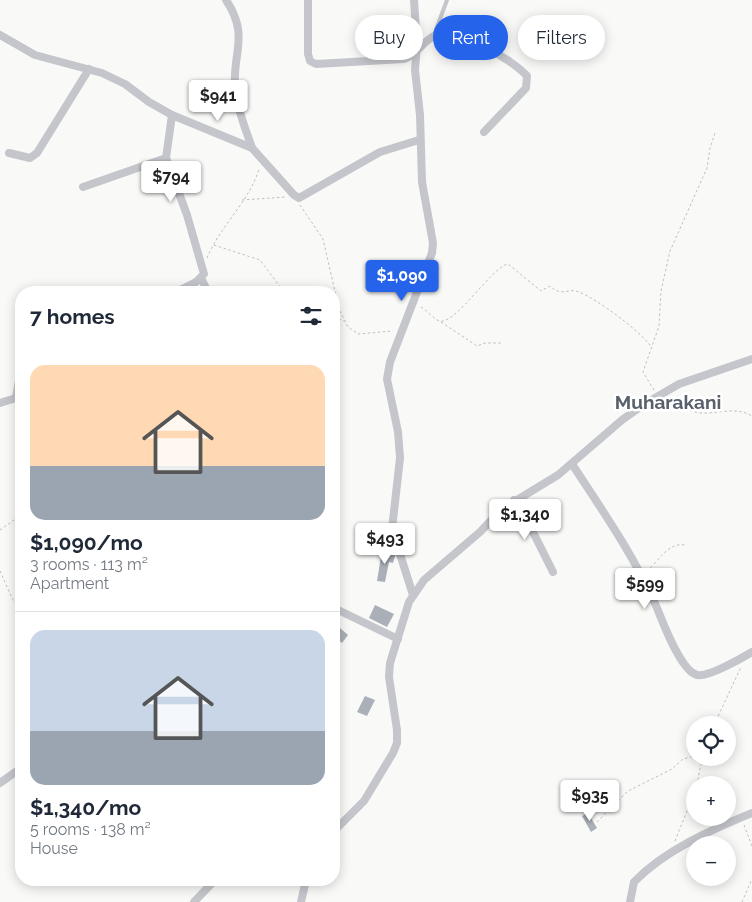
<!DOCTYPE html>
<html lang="en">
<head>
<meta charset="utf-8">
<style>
	:root { --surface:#fff; --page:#f6f6f7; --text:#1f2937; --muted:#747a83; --line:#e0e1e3; --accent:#2563eb }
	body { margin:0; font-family:Raleway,sans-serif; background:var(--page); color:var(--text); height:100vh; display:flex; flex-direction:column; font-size:19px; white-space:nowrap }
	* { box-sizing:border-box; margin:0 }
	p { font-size:16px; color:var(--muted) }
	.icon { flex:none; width:28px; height:28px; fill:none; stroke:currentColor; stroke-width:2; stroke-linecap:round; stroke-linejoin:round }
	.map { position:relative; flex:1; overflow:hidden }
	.side { position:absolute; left:15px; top:286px; width:325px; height:600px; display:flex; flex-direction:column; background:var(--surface); border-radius:20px; box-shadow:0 2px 12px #0003 }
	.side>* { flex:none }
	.hud { position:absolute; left:355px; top:15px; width:321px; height:45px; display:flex; gap:10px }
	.controls { position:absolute; left:686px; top:716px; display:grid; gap:10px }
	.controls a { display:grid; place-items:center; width:50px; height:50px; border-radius:50%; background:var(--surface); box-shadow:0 2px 12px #0003; font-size:25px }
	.price { position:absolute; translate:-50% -42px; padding:0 11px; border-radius:5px; background:#fff; color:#222; font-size:16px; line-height:32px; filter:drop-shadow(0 1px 2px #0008) }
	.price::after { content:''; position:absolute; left:50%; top:30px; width:15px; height:11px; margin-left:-8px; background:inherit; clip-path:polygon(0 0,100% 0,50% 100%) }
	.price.current { background:var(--accent); color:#fff }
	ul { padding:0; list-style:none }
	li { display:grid; align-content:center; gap:10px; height:265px; padding:0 15px }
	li+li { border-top:1px solid var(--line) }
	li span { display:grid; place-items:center; height:155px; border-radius:15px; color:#555 }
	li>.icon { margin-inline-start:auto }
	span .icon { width:90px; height:90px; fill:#fffc; stroke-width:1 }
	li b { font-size:21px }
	h2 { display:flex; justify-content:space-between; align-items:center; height:60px; padding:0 15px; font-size:21px }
	.chip { padding:0 18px; border-radius:22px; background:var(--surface); box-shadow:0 2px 12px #0003; font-size:18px; line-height:45px }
	.chip.current { background:var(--accent); color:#fff }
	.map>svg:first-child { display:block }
	.building { fill:#abb0b8 }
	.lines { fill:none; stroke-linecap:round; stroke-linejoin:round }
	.path { stroke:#bcbec1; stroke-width:1; stroke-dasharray:2.5 2.5; stroke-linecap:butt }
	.lane { stroke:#c4c6cb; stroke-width:4 }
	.street { stroke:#c4c6cb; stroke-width:8 }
	.labels { text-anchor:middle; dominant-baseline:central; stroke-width:5; stroke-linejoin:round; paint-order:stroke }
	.quarter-label { font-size:19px; font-weight:bold; fill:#58606c; stroke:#fff }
</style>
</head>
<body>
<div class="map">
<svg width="752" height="902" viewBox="0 0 752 902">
	<rect width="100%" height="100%" fill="#f9faf8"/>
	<g class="building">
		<path d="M382,550L394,553L395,556L393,563L389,562L385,582L377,581Z"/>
		<path d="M375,605L394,614L387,627L369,618Z"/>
		<path d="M340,628L348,635L342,643L334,637Z"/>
		<path d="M365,696L375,700L367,716L357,712Z"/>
		<path d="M588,813L597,828L591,832L582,816Z"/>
	</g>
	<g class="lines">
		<g class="path">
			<path d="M242,200L286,197"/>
			<path d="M300,205L323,239L339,309L348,327L358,334L393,331"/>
			<path d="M214,245L260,260L284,292"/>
			<path d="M207,258C220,226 249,202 259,169"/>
			<path d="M421,307C427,310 434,320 440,321C455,325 493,266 508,264L541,291L550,286C563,298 568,287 579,292C597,299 642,332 652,348"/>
			<path d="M334,317L344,321"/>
			<path d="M441,322L477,346L485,343H502"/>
			<path d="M654,390L643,372L659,326L661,291L670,251L707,168L710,148L715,133"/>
			<path d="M667,400C677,405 689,412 701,413C719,414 735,406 752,416"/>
			<path d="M0,530L21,515"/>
			<path d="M0,571L12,598L21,612"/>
			<path d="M647,571C659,561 668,542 685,545"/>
			<path d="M714,725L741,667"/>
			<path d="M697,785L702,758"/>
			<path d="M597,822L628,791L672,769L683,759L695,756"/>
			<path d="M744,825L752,846"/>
			<path d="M675,841L695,791"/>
			<path d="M742,902L752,879"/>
		</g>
		<path class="lane" d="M434,35L447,0"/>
		<g class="street">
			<path d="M226,0C250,36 232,53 235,89C237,109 246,130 252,148"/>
			<path d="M308,0V54L310,61L316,64L404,59C417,55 422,42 434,36C455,25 513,60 527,76L526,88L484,132"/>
			<path d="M0,35L35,55L102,73L125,84L149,102L172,115L252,148L294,195L299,198L380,152L419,140"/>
			<path d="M172,115L166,158L187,215L204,274L196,282L176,292"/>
			<path d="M9,153L30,158L37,153L89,69"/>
			<path d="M83,187L166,158"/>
			<path d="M201,278L208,292"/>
			<path d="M0,403L16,398L21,369"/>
			<path d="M572,464C602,510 635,557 657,608C663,623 681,671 697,675C707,678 742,658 752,652"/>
			<path d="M514,500L530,526L553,572"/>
			<path d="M413,595L392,529L400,458L398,432L387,379L390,362L432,253L433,243L422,182L420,115L415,70L417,45L414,0"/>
			<path d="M334,608L398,639"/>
			<path d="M0,783L21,768"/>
			<path d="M334,831L364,801L393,753L397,743V730L389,677L390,663L409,602L424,580L480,532L502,509L558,475L622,420L643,405L679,384L752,359"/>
			<path d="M194,902L215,880"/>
			<path d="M301,902L306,880"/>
			<path d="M630,902L634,882C665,850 711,830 752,813"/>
		</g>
	</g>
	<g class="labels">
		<g class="quarter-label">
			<text x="668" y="402">Muharakani</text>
		</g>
	</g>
</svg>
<div class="controls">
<a><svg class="icon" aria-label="locate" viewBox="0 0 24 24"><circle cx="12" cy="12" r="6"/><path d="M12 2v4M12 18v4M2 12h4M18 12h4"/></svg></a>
<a>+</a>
<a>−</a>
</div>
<b class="price" style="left:218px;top:122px">$941</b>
<b class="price" style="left:171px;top:203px">$794</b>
<b class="price current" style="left:402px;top:302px">$1,090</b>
<b class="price" style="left:525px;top:541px">$1,340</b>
<b class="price" style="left:385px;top:565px">$493</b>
<b class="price" style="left:645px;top:610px">$599</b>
<b class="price" style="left:590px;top:822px">$935</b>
<div class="hud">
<a class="chip">Buy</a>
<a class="chip current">Rent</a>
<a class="chip">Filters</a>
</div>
<section class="side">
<h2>7 homes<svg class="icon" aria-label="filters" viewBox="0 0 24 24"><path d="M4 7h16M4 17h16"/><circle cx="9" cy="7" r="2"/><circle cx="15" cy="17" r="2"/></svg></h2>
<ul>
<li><span style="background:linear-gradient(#ffd9b3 65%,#9aa5b1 0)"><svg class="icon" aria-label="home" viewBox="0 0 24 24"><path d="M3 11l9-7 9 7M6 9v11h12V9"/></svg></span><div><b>$1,090/mo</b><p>3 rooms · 113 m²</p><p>Apartment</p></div></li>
<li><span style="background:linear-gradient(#c9d6e8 65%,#9aa5b1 0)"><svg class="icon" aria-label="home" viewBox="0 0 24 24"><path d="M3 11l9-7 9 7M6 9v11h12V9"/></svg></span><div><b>$1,340/mo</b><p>5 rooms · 138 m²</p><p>House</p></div></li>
</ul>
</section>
</div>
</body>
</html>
